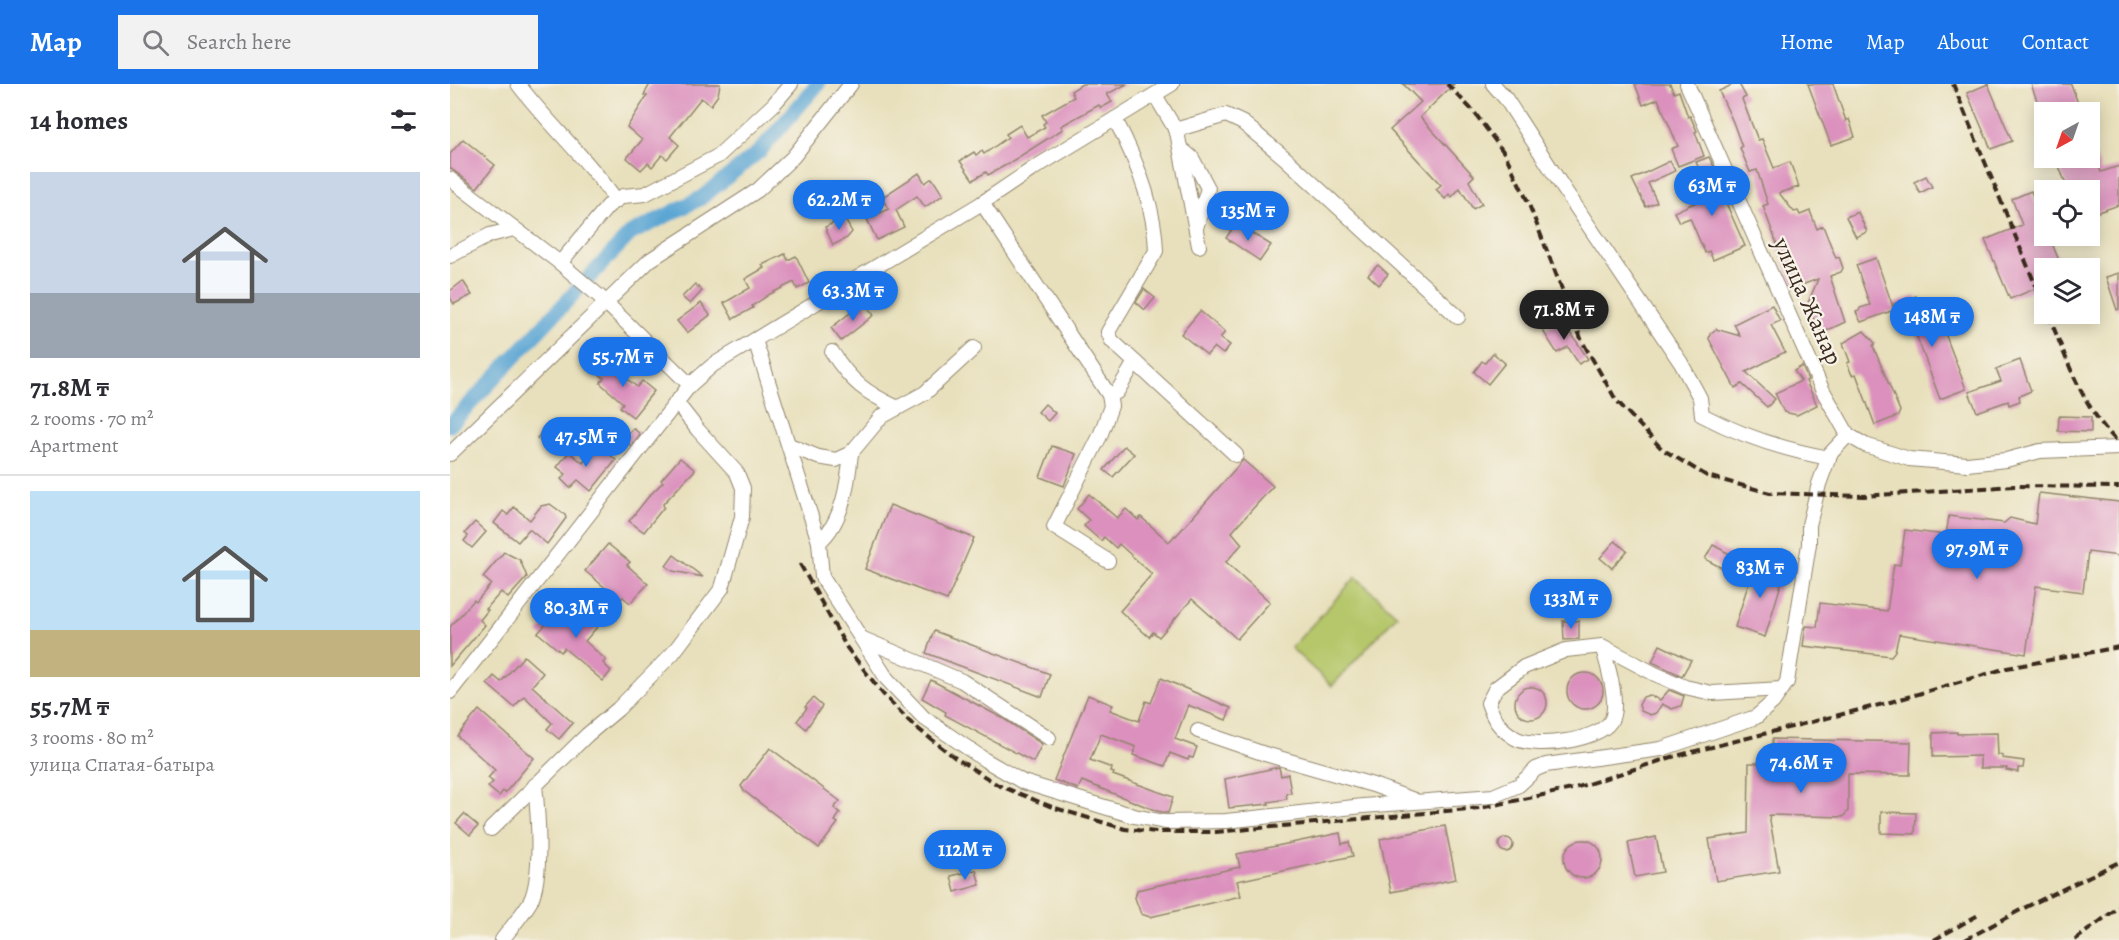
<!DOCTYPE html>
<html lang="en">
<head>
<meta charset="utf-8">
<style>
	:root { --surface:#fff; --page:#f2f2f3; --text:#2b2b33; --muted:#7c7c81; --line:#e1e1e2; --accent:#1a73e8 }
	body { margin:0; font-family:Alegreya,serif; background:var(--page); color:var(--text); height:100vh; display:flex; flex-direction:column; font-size:22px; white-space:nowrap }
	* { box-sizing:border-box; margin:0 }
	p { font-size:20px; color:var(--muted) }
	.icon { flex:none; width:33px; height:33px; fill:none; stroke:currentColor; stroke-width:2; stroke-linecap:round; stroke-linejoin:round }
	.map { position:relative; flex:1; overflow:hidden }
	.panel { display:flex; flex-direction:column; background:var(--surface); width:450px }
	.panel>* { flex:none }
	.needle { width:39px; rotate:220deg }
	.buttons { position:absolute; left:1584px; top:18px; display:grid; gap:12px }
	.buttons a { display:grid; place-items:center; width:66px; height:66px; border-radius:0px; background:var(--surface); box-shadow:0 3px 15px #0003; font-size:30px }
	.price { position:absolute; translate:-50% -51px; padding:0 14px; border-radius:21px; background:var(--accent); color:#fff; font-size:20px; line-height:39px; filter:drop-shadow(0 2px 3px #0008) }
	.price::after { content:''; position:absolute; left:50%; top:36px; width:18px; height:14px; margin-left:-9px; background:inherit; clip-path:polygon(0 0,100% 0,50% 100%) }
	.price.on { background:#222; color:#fff }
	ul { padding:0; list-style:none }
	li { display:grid; align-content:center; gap:12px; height:318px; padding:0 30px }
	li+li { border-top:2px solid var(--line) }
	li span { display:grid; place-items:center; height:186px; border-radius:0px; color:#555 }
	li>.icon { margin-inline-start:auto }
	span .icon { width:108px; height:108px; fill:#fffc; stroke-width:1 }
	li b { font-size:26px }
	h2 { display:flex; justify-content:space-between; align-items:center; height:72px; padding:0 30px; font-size:26px }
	header { display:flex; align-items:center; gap:36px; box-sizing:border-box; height:84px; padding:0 30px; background:var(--accent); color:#fff }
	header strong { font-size:28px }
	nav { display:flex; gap:33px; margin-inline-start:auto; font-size:21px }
	.search { width:420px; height:54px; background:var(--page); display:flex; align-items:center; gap:15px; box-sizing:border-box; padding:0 21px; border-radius:0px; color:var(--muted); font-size:22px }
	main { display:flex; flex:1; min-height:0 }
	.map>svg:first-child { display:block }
	.green { fill:#b5c76a; stroke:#787844; stroke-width:1.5 }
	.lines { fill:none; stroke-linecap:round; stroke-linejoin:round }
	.canal { stroke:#5ca6d4; stroke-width:15 }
	.building { fill:#db90bd }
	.minor-casing { stroke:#92856d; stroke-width:16 }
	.minor { stroke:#fff; stroke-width:14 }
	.rail { stroke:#3b2a1e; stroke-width:4; stroke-dasharray:9 4.5; stroke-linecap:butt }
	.labels { text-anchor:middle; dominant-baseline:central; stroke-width:4.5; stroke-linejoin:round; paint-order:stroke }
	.street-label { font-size:24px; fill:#3b2a1e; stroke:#f7f3e8 }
</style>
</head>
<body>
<header>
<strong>Map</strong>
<div class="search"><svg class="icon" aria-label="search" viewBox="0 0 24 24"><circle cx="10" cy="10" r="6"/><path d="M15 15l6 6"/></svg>Search here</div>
<nav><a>Home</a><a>Map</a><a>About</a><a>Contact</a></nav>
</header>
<main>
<section class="panel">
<h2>14 homes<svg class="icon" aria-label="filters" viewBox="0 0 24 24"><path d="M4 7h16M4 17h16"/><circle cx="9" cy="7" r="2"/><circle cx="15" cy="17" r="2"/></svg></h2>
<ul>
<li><span style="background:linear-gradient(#c9d6e8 65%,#9aa5b1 0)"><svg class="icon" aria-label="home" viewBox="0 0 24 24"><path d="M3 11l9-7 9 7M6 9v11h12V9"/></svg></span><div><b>71.8M ₸</b><p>2 rooms · 70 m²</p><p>Apartment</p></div></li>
<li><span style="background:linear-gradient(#bfe0f5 75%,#c2b280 0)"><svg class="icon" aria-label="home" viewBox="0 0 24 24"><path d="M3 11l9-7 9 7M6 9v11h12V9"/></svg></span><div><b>55.7M ₸</b><p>3 rooms · 80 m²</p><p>улица Спатая-батыра</p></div></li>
</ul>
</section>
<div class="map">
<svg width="1669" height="856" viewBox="0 0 1669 856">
	<rect width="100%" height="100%" fill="#f7f3e8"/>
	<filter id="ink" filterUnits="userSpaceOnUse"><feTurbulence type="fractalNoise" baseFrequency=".0167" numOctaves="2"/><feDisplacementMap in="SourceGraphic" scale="12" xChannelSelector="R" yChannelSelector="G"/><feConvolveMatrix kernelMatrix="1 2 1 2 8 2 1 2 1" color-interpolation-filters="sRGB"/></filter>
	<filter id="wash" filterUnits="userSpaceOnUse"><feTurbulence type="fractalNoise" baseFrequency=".008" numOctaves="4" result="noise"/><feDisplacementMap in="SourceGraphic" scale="24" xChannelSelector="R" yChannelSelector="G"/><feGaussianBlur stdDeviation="1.35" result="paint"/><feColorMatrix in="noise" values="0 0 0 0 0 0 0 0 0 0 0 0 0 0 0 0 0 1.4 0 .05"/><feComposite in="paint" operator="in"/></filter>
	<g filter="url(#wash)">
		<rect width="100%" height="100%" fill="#e8e0bc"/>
		<path class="green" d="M906,493L947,531L882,602L841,564Z"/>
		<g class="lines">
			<path class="canal" d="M0,341L180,150L251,114L310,67L368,0"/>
		</g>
		<g id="blocks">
			<g class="building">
				<path d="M200,0H270L268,11L261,21L251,14L220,53L229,61L217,75L212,71L202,83L198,79L191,86L177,74L192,56L177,43L197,12L194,11Z"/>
				<path d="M632,0H677L657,10L662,18L651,24L649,21L611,42L613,45L556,81L538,91L536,88L523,96L510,77L524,68L526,71L532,67L534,70L558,53L556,50L570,41L577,53L595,43L593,40L596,38L592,31L624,13L621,7Z"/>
				<path d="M953,0H1004L970,33L1024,92L1019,97L1032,120L1023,125L1010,104L1002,113L999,110L995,115L986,105L991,101L940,46L971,18Z"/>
				<path d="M1185,0H1220L1224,9L1229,7L1238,33L1240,32L1247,47L1245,48L1254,72L1228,82L1221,65L1228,62L1208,15L1193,21Z"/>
				<path d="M1284,0H1289L1296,13L1292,15L1308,56L1312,55L1324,84L1340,78L1349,103L1329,109L1344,128L1348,127L1350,131L1360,127L1367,145L1373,142L1386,174L1389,173L1393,184L1391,188L1380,192L1395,238L1372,249L1370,244L1367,245L1358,219L1368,195L1343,204L1313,122L1318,120L1307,86L1300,88L1290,64L1292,63L1283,38L1269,7Z"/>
				<path d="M1358,0H1383L1396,37L1399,35L1405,53L1381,61Z"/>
				<path d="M1538,0L1562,57L1541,65L1517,9Z"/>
				<path d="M1581,0H1621L1631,28H1591Z"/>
				<path d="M13,55L45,81L27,104L0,84V70Z"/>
				<path d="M1259,73L1264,83L1261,85L1295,162L1263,176L1259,167L1255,169L1240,134L1229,138L1224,128L1251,116L1248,108L1249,104L1256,101L1246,78Z"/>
				<path d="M1606,74H1646L1651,88L1669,82V121L1640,131V106H1618Z"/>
				<path d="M1220,77L1225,87L1198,99L1207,118L1196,123L1182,95Z"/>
				<path d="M469,89L475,99L482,94L493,111L475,123L467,112L446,126L454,143L427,156L417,135L439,125L431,114Z"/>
				<path d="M1476,92L1482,103L1470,109L1464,98Z"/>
				<path d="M1581,107L1594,141V152H1599L1612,184H1594V201L1560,215L1535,156L1572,141L1562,115Z"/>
				<path d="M1408,128L1417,148L1406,153L1396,133Z"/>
				<path d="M394,134L402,148L397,154L383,161L375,143Z"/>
				<path d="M786,139L821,161L810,177L776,154Z"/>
				<path d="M335,170L338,176L346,172L359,199L347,205L344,198L320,210L302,222L303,224L283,235L274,219L300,204L295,195L314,184L312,181Z"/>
				<path d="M1426,174L1444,226L1411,238L1406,228L1409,227L1410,224L1420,221L1406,181Z"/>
				<path d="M928,181L938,190L929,201L918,191Z"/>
				<path d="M1669,189V225L1667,226L1656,193Z"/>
				<path d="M13,197L22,211L4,220L0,213V207Z"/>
				<path d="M245,200L252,207L240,220L232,213Z"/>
				<path d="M694,205L705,214L695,226L686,218Z"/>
				<path d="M1466,212L1479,249L1493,244L1516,305L1490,315L1464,245L1453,249L1443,220Z"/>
				<path d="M414,218L424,231L391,257L381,244Z"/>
				<path d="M251,219L260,231L237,249L227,237Z"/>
				<path d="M1322,221L1330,237L1321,241L1335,268L1296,288L1325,315L1317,323L1292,300L1285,304L1259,255L1260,250L1266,245L1290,252L1284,240Z"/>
				<path d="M750,227L775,248L770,254L780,261L773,270L764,263L757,271L731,250Z"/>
				<path d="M1112,235L1138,275L1129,280L1118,263L1107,269L1093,247Z"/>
				<path d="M1414,247L1425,259L1423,262L1450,327L1448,332L1425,341L1406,290L1402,291L1397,279L1400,278L1393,259Z"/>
				<path d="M1043,269L1055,279L1038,300L1024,288L1032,277L1035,279Z"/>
				<path d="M150,273L187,303L192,297L204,307L183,333L170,323L173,319L150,299L154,294L141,284Z"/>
				<path d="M1570,276L1581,307L1569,312L1570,317L1559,321L1558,317L1527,328L1519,308L1551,297L1546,285Z"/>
				<path d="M1352,282L1358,296L1356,297L1367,321L1347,331L1334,328L1325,309L1351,297L1344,287Z"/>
				<path d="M595,320L605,329L598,337L588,328Z"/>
				<path d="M1609,332L1641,333V348L1608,347Z"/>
				<path d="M98,341L117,356L106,370L87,354Z"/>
				<path d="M183,344L190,350L181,362L173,355Z"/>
				<path d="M602,362L626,370L614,402L590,393Z"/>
				<path d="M674,362L684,370L663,393L654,386Z"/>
				<path d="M151,363L166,376L141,407L128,396L120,404L111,395L116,390L107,383L119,368L133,379L144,364L147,367Z"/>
				<path d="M230,374L245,386L213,420L214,423L194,448L179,437L199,412L213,398L211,396Z"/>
				<path d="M793,376L823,402L782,448L792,460L776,478L820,518L787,555L742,515L709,553L703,548L699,553L670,527L702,490L669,460L666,464L654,453L651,457L634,442L639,436L627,425L639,410L667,434L676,425L688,436L691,433L719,458L725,451L726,452Z"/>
				<path d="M1589,409L1669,418V472L1638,468L1633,508L1586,502L1576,570L1449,550L1445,567L1441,572L1353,562L1356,542L1367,543L1370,519L1437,527L1444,480L1450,481L1455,446L1496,451L1499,432L1554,439L1560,434L1585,440Z"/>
				<path d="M100,420L115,431L116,434L97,460L79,445L68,458L44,439L53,427L58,431L64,423L80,436L91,422Z"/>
				<path d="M440,421L524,454L497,516L415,485Z"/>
				<path d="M25,438L36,448L22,464L14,457L18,452L15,449Z"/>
				<path d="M1165,457L1177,467L1162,484L1150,474Z"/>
				<path d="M158,460L180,478L177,481L198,500L180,519L173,513L170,516L135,487Z"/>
				<path d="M1263,461L1289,475L1281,489L1255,475Z"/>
				<path d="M54,468L70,476L77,493L58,514L51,508L36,525L38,526L30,536L35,541L0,582V543L24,516L26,518L41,500L33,493Z"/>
				<path d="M224,471L253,493L223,487L216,482Z"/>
				<path d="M1305,478L1335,487L1315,553L1285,543Z"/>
				<path d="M110,524L120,533L126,526L138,536L145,527L154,535L135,557L156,576L153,579L161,587L153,597L114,564L111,568L88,549Z"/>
				<path d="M1113,537H1129V555L1114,556Z"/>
				<path d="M484,547L600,590L592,613L476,569Z"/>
				<path d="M1210,561L1241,576L1232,592L1202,578Z"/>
				<path d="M74,572L93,589L82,602L123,639L109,655L97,645L102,639L74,612L64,623L37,600L44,592L51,598Z"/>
				<circle cx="1135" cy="607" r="18"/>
				<path d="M711,594L781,624L776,636L738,621L725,655L747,663L743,674L739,673L738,676L720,669L715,682L683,671L686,663L651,650L640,676L662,684L661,688L664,689L663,691L723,713L718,729L707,727L632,697L628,705L604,696L638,611L663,621L660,626L689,637L696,617L701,619Z"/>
				<path d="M481,596L554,635L592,660L583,678L495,631L496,628L472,614Z"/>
				<circle cx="1081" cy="619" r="16"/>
				<path d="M1219,606L1234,612L1231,622L1222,625L1212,620L1206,629L1200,631L1191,627L1189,621L1193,613L1199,611L1210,616Z"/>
				<path d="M363,614L372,622L356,645L347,637L357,624L355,623Z"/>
				<path d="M29,626L84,674L55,709L53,707L49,712L38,703L43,698L38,694L45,686L7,652Z"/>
				<path d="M1507,648V650L1547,649L1548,671H1552V674L1574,677L1573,684H1568V688L1556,686L1557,684H1530V672L1483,673V649Z"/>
				<path d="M1322,655L1461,658L1460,691L1398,690V727L1393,733L1319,731L1329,787L1266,797L1259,755L1298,749L1299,679H1322Z"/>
				<path d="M320,664L390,717L384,724L390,729L385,737L388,739L369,764L294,707L291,702Z"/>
				<path d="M829,683L831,692L838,690L841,709H836L837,715L818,718L819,720L779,724L775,695Z"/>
				<path d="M1431,728L1466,729L1465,750L1431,749Z"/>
				<path d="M14,730L28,742L20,751L6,739Z"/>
				<path d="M995,742L1006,795L941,808L930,755Z"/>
				<path d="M890,749L892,760L899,758L903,772L787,797L791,812L700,833L691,830L685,814L687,806L790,783L787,770Z"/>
				<path d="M1206,753L1213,788L1185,793L1178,759Z"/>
				<circle cx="1056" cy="761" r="7"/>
				<circle cx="1133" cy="775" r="19"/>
				<path d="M526,786L530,801L505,808L501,792Z"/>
			</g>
		</g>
	</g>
	<g filter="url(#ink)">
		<use href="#blocks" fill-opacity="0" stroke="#92856d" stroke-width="1.5"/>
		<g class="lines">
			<defs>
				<g id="minor">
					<path d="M68,0C99,41 137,74 166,116"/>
					<path d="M1043,0L1056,15L1114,105L1231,279L1250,314L1252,331C1292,352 1335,366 1379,374"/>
					<path d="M1237,0L1372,305L1398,351L1415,361L1459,375L1517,380L1556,376L1590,367L1669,364"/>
					<path d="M705,11L727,48L749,162"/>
					<path d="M665,35C686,75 705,121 706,167L658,248L662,257L786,371"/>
					<path d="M725,46L776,31L793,39L835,74L1008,233"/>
					<path d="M730,64L742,74L758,104L746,144"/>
					<path d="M0,95L110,179L149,212L240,301"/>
					<path d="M532,119L659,311L661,322L650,352L604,443L658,477"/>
					<path d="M0,172L40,151L64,145"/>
					<path d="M110,179L158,122L173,112L195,110L268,72L323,21L341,0"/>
					<path d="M305,256L369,458L372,493L437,595L474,634L535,676L573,698L684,732L715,738L776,737L913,722L1043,712L1069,701L1086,685L1096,681L1211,665L1306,633L1323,618L1337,598L1359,460V441L1369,400L1380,370L1398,351"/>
					<path d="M382,268C401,298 416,309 448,324"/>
					<path d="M659,311L667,308L685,278"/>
					<path d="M339,361L368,373L386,376L401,369L431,333L475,309L524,264"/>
					<path d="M0,370L200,176L308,106L343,73L401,0"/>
					<path d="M369,458C393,438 398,399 401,369"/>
					<path d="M411,554L512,597L599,654"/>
					<path d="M1152,562C1157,579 1171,622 1160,638C1147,657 1084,665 1065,654C1049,644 1044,636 1038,619L1046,604L1074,583L1116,566L1152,562L1205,590L1235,603L1262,609L1332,605"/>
					<path d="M0,608L240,301L263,281L532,119L581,86L722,0"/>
					<path d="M748,647L815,670L923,701L964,716"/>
					<path d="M41,745L137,651L168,625L223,569L272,504L292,433L293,404L287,389L248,346L226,318"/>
					<path d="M52,856C61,844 72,831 80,818C93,793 88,729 85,701"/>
				</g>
			</defs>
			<use href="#minor" class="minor-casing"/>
			<use href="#minor" class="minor"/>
			<g class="rail">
				<path d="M997,0L1024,28L1055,70L1078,118L1132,257L1166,316L1212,365L1257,392L1320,409L1413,412L1564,402L1669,403"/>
				<path d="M1503,0L1594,222"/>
				<path d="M1598,230C1617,275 1632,324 1669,359"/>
				<path d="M350,480L397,564L433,610L462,640L504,673L548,701L602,723L675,745L707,748H766L1030,724L1122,705L1222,673L1437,619L1557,584L1669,563"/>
				<path d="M1484,856L1530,830"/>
				<path d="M1515,856L1574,824L1669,778"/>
				<path d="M1625,856L1669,823"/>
			</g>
		</g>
	</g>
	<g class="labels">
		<g class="street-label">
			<text transform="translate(1358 217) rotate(66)">улица Жанар</text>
		</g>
	</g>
</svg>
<div class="buttons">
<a><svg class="needle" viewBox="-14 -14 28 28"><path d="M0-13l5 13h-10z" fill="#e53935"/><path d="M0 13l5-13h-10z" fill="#7c7c81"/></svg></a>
<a><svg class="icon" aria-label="locate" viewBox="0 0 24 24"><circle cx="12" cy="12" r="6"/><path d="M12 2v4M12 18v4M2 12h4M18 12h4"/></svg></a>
<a><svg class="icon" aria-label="layers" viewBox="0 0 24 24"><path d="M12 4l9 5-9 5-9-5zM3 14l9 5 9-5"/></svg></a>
</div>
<b class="price" style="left:1262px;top:133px">63M ₸</b>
<b class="price" style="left:389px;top:147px">62.2M ₸</b>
<b class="price" style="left:798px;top:158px">135M ₸</b>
<b class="price" style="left:403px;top:238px">63.3M ₸</b>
<b class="price on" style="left:1114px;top:257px">71.8M ₸</b>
<b class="price" style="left:1482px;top:264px">148M ₸</b>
<b class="price" style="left:173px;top:304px">55.7M ₸</b>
<b class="price" style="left:136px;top:384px">47.5M ₸</b>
<b class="price" style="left:1527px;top:496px">97.9M ₸</b>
<b class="price" style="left:1310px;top:515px">83M ₸</b>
<b class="price" style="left:1121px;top:546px">133M ₸</b>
<b class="price" style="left:126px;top:555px">80.3M ₸</b>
<b class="price" style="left:1351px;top:710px">74.6M ₸</b>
<b class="price" style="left:515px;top:797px">112M ₸</b>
</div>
</main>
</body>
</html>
